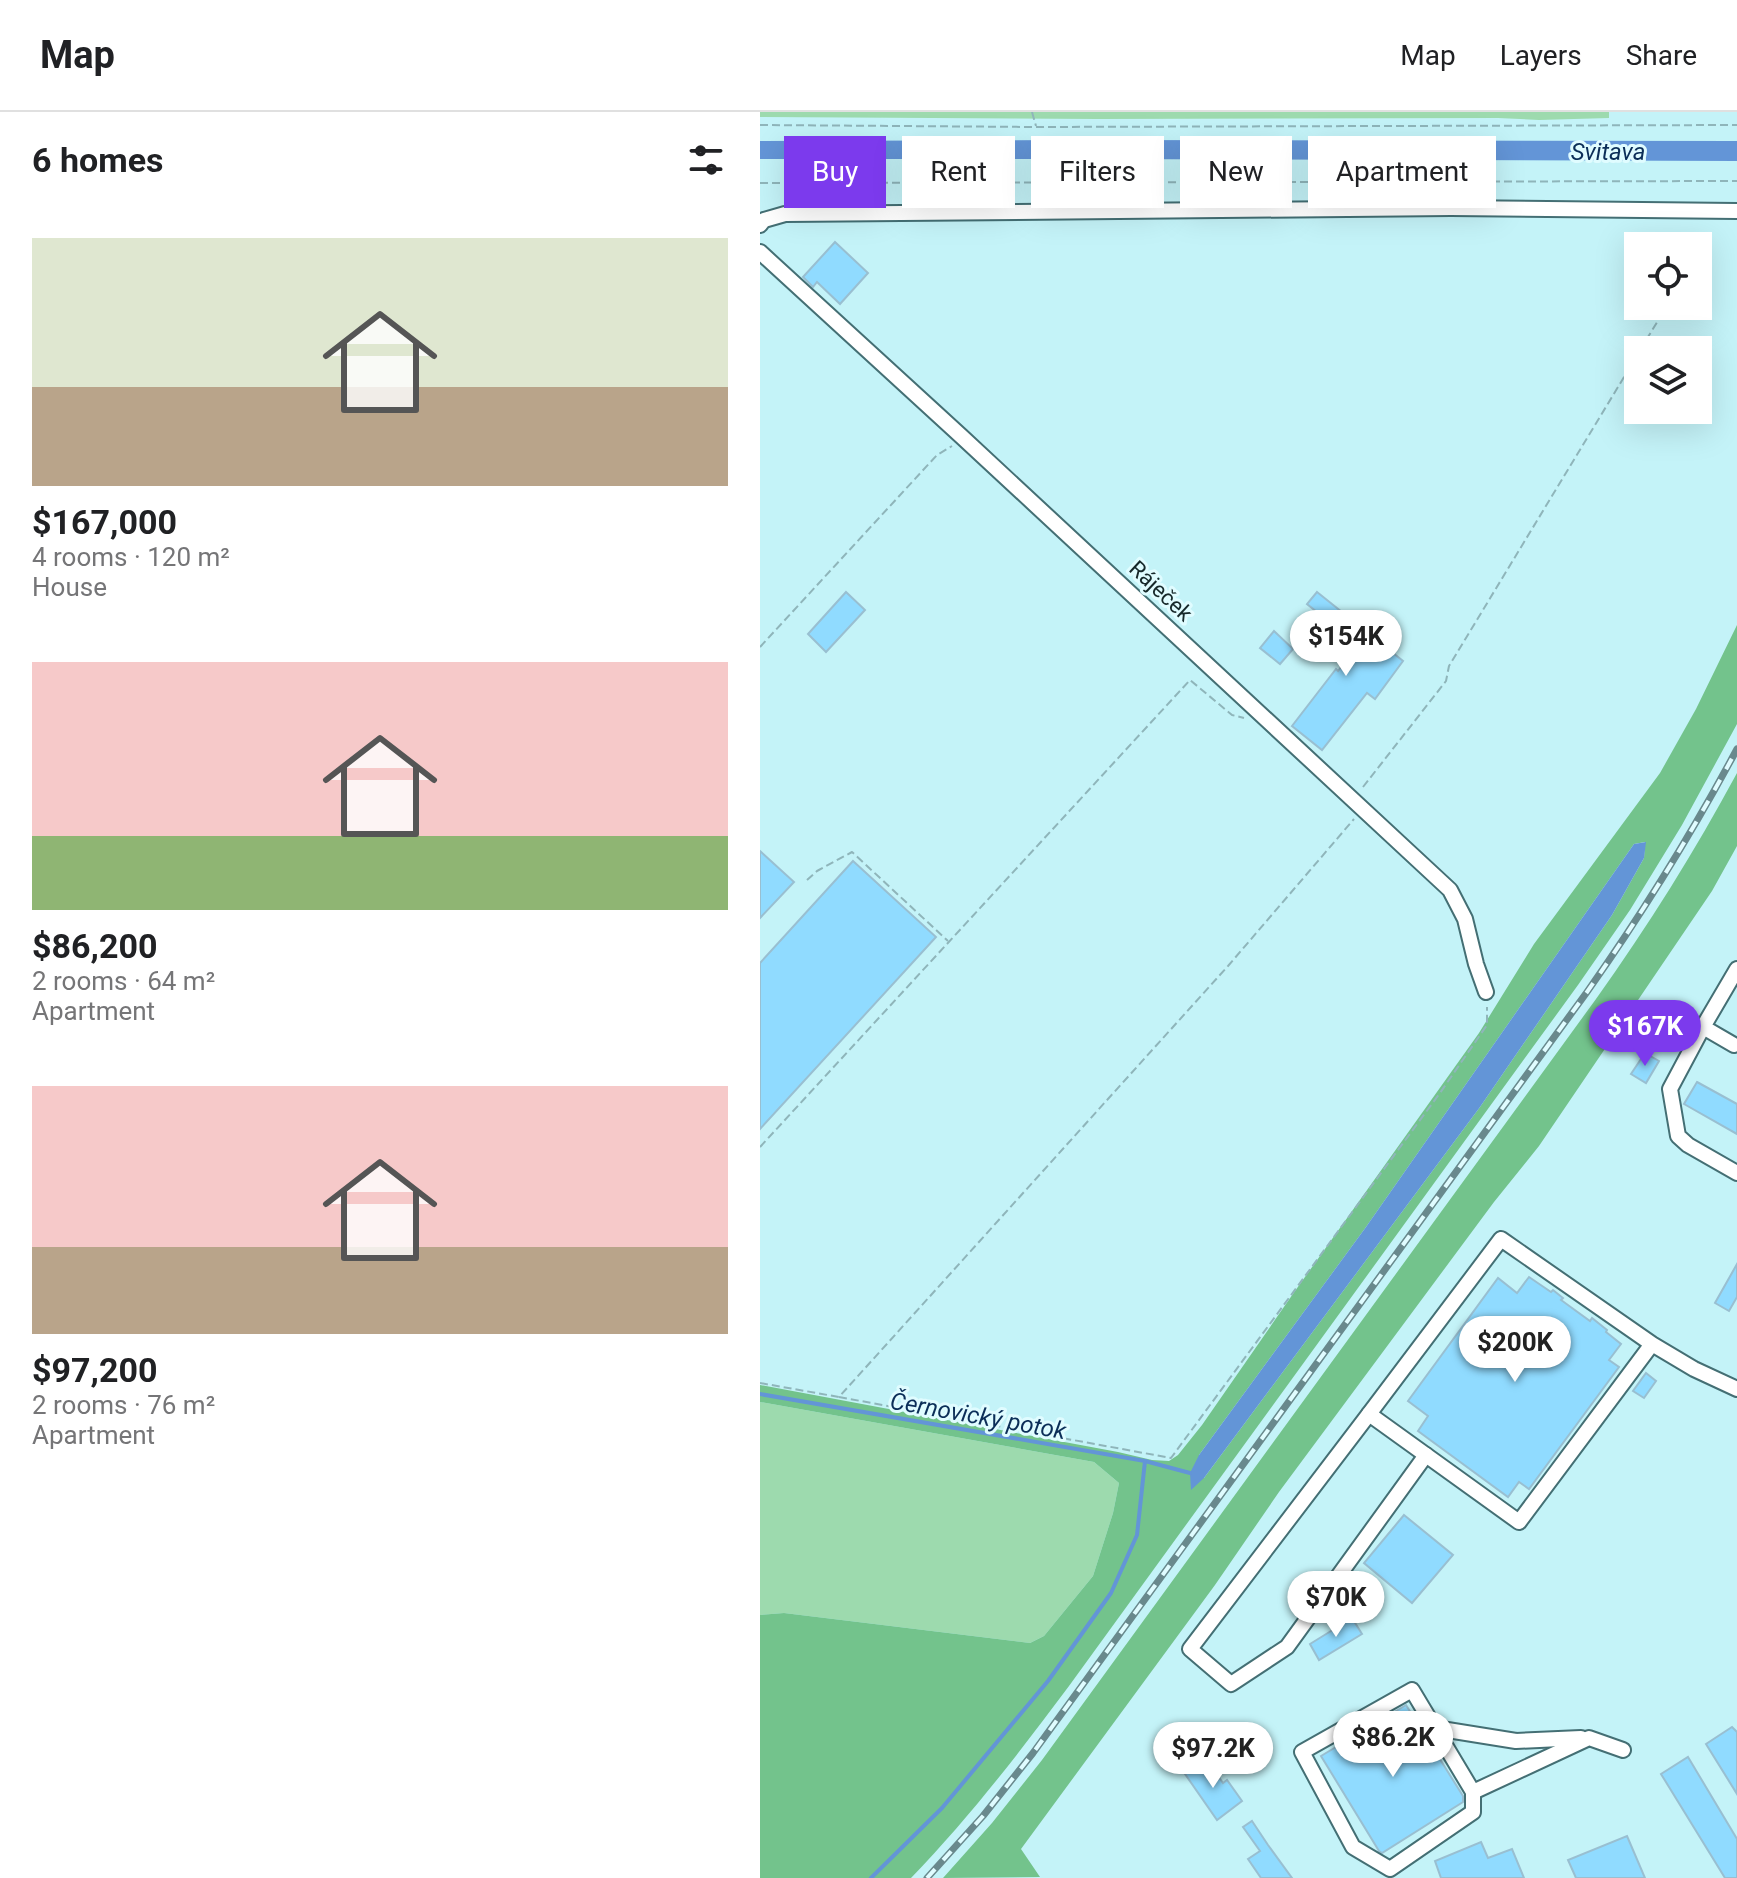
<!DOCTYPE html>
<html lang="en">
<head>
<meta charset="utf-8">
<style>
	:root { --surface:#fff; --page:#f6f6f6; --text:#202124; --muted:#757577; --line:#e0e0e0; --accent:#7c3aed }
	body { margin:0; font-family:Roboto,sans-serif; background:var(--page); color:var(--text); height:100vh; display:flex; flex-direction:column; font-size:30px; white-space:nowrap }
	* { box-sizing:border-box; margin:0 }
	p { font-size:26px; color:var(--muted) }
	.icon { flex:none; width:44px; height:44px; fill:none; stroke:currentColor; stroke-width:2; stroke-linecap:round; stroke-linejoin:round }
	.map { position:relative; flex:1; overflow:hidden }
	.drawer { display:flex; flex-direction:column; background:var(--surface); width:760px }
	.drawer>* { flex:none }
	.top-card { position:absolute; left:24px; top:24px; width:760px; height:72px; display:flex; gap:16px }
	.buttons { position:absolute; left:864px; top:120px; display:grid; gap:16px }
	.buttons a { display:grid; place-items:center; width:88px; height:88px; border-radius:0px; background:var(--surface); box-shadow:0 8px 32px #0002; font-size:40px }
	.price { position:absolute; translate:-50% -68px; padding:0 18px; border-radius:28px; background:#fff; color:#222; font-size:26px; line-height:52px; filter:drop-shadow(0 2px 4px #0008) }
	.price::after { content:''; position:absolute; left:50%; top:48px; width:24px; height:18px; margin-left:-12px; background:inherit; clip-path:polygon(0 0,100% 0,50% 100%) }
	.price.current { background:var(--accent); color:#fff }
	ul { padding:0; list-style:none }
	li { display:grid; align-content:center; gap:16px; height:424px; padding:0 32px }
	li span { display:grid; place-items:center; height:248px; border-radius:0px; color:#555 }
	li>.icon { margin-inline-start:auto }
	span .icon { width:144px; height:144px; fill:#fffc; stroke-width:1 }
	li b { font-size:34px }
	h2 { display:flex; justify-content:space-between; align-items:center; height:96px; padding:0 32px; font-size:34px }
	.chip { padding:0 28px; border-radius:0px; background:var(--surface); box-shadow:0 8px 32px #0002; font-size:28px; line-height:72px }
	.chip.current { background:var(--accent); color:#fff }
	header { display:flex; align-items:center; gap:48px; box-sizing:border-box; height:112px; padding:0 40px; background:var(--surface); border-bottom:2px solid var(--line) }
	header strong { font-size:38px }
	nav { display:flex; gap:44px; margin-inline-start:auto; font-size:28px }
	main { display:flex; flex:1; min-height:0 }
	.map>svg:first-child { display:block }
	.green { fill:#9ddaae }
	.forest { fill:#73c38c; fill-rule:evenodd }
	.water { fill:#6395d7 }
	.lines { fill:none; stroke-linecap:round; stroke-linejoin:round }
	.stream { stroke:#6395d7; stroke-width:4 }
	.building { fill:#90dbff; stroke:#99bfd1; stroke-width:2 }
	.minor-casing { stroke:#446f74; stroke-width:18 }
	.path { stroke:#8fb5ba; stroke-width:2; stroke-dasharray:8 4; stroke-linecap:butt }
	.minor { stroke:#fff; stroke-width:14 }
	.rail-casing { stroke:#69898d; stroke-width:7 }
	.rail { stroke:#e0fcff; stroke-width:4; stroke-dasharray:12; stroke-linecap:butt }
	.labels { text-anchor:middle; dominant-baseline:central; stroke-width:6; stroke-linejoin:round; paint-order:stroke }
	.street-label { font-size:22px; fill:#16282a; stroke:#e0fcff }
	.water-label { font-size:24px; font-style:italic; fill:#0b2e58; stroke:#e0fcff }
</style>
</head>
<body>
<header>
<strong>Map</strong>
<nav><a>Map</a><a>Layers</a><a>Share</a></nav>
</header>
<main>
<section class="drawer">
<h2>6 homes<svg class="icon" aria-label="filters" viewBox="0 0 24 24"><path d="M4 7h16M4 17h16"/><circle cx="9" cy="7" r="2"/><circle cx="15" cy="17" r="2"/></svg></h2>
<ul>
<li><span style="background:linear-gradient(#dfe7d0 60%,#b9a48a 0)"><svg class="icon" aria-label="home" viewBox="0 0 24 24"><path d="M3 11l9-7 9 7M6 9v11h12V9"/></svg></span><div><b>$167,000</b><p>4 rooms · 120 m²</p><p>House</p></div></li>
<li><span style="background:linear-gradient(#f6c9c9 70%,#8fb573 0)"><svg class="icon" aria-label="home" viewBox="0 0 24 24"><path d="M3 11l9-7 9 7M6 9v11h12V9"/></svg></span><div><b>$86,200</b><p>2 rooms · 64 m²</p><p>Apartment</p></div></li>
<li><span style="background:linear-gradient(#f6c9c9 65%,#b9a48a 0)"><svg class="icon" aria-label="home" viewBox="0 0 24 24"><path d="M3 11l9-7 9 7M6 9v11h12V9"/></svg></span><div><b>$97,200</b><p>2 rooms · 76 m²</p><p>Apartment</p></div></li>
</ul>
</section>
<div class="map">
<svg width="977" height="1766" viewBox="0 0 977 1766">
	<rect width="100%" height="100%" fill="#c4f3f8"/>
	<g class="green">
		<path d="M0,0H849V6L779,8L738,6L338,7L0,5Z"/>
		<path d="M0,1290L334,1350L359,1371L353,1401L333,1464L284,1524L270,1531L24,1501L0,1503Z"/>
	</g>
	<g class="forest">
		<path d="M977,513V612L922,713L870,798L818,873L309,1574C259,1641 209,1706 151,1766H0V1503L24,1501L270,1531L284,1524L333,1464L353,1401L359,1371L334,1350L0,1290V1273L358,1340L392,1348L409,1349L418,1343L442,1313L535,1179L719,921L774,832L900,661L936,597ZM885,730L884,746L852,803L720,995L444,1366L439,1343L606,1115L874,732Z"/>
		<path d="M977,661V734L952,779L779,1034L734,1090L519,1380L455,1473L261,1737L280,1765L183,1766L232,1711L282,1648L836,887C888,814 935,739 977,661Z"/>
	</g>
	<g class="water">
		<path d="M310,28L977,29V49L309,47H0V29Z"/>
		<path d="M886,730L884,746L852,803L720,995L444,1366L431,1378L430,1361L439,1343L606,1115L874,732Z"/>
	</g>
	<g class="lines">
		<g class="stream">
			<path d="M0,1282L385,1349L430,1361"/>
			<path d="M111,1766L182,1696L288,1569L351,1481L377,1423L385,1349"/>
		</g>
	</g>
	<g class="building">
		<path d="M75,130L108,161L80,192L57,170L53,175L43,165Z"/>
		<path d="M86,480L105,498L66,540L48,522Z"/>
		<path d="M557,480L643,549L615,587L607,581L562,638L532,614L576,557L578,559L598,533L547,492Z"/>
		<path d="M514,519L533,537L520,552L500,536Z"/>
		<path d="M0,739L34,770L0,806Z"/>
		<path d="M93,749L176,825L0,1017V851Z"/>
		<path d="M885,941L899,949L886,971L871,962Z"/>
		<path d="M937,970L977,992V1022L924,992Z"/>
		<path d="M977,1152V1185L969,1199L955,1191Z"/>
		<path d="M769,1165L791,1180L793,1178L803,1186L801,1188L830,1209L832,1206L847,1218L846,1220L861,1232L849,1248L859,1255L769,1377L759,1370L748,1385L658,1319L668,1304L648,1289L738,1166L757,1181Z"/>
		<path d="M886,1261L896,1269L884,1286L873,1279Z"/>
		<path d="M644,1403L693,1443L652,1491L604,1451Z"/>
		<path d="M592,1506L602,1522L559,1548L550,1532Z"/>
		<path d="M646,1593L703,1684V1690L622,1741L619,1739L561,1644Z"/>
		<path d="M972,1615L977,1620V1682L946,1632Z"/>
		<path d="M928,1645L977,1727V1766H965L901,1662Z"/>
		<path d="M446,1647L463,1671L467,1668L482,1689L457,1708L425,1662Z"/>
		<path d="M492,1709L508,1733L532,1766H501L488,1747L500,1739L483,1715Z"/>
		<path d="M867,1724L885,1766H816L808,1748Z"/>
		<path d="M721,1730L728,1746L752,1737L764,1766H681L675,1749Z"/>
	</g>
	<g class="lines">
		<defs>
			<g id="minor">
				<path d="M0,113L4,108L25,102L691,96L977,99"/>
				<path d="M0,140L201,324L690,778L705,807L716,852L726,880"/>
				<path d="M943,915L910,977L918,1024L928,1033L977,1061"/>
				<path d="M974,933L943,915L977,857"/>
				<path d="M892,1232L759,1410L609,1302L741,1127L892,1232L934,1257L977,1277"/>
				<path d="M609,1302L430,1537L471,1572L527,1535L666,1343"/>
				<path d="M675,1616L756,1629L821,1626"/>
				<path d="M713,1680V1700L630,1757L593,1735L542,1640L652,1578L713,1680L829,1626L863,1638"/>
			</g>
		</defs>
		<use href="#minor" class="minor-casing"/>
		<g class="path">
			<path d="M272,0L276,14"/>
			<path d="M0,13L276,15L977,13"/>
			<path d="M0,71L977,69"/>
			<path d="M880,238L907,194"/>
			<path d="M0,535L177,343L192,334"/>
			<path d="M603,675L686,569L689,554L878,242"/>
			<path d="M47,768L57,759L92,740L188,829"/>
			<path d="M0,1035L430,568L472,603L484,606"/>
			<path d="M0,1271L79,1285L468,854L594,707"/>
			<path d="M79,1285L411,1346L680,981L727,913V895"/>
		</g>
		<use href="#minor" class="minor"/>
		<defs>
			<path id="rail" d="M167,1766L223,1704L273,1641L827,880C882,802 932,721 977,637"/>
		</defs>
		<use href="#rail" class="rail-casing"/>
		<use href="#rail" class="rail"/>
	</g>
	<g class="labels">
		<g class="street-label">
			<text transform="translate(401 479) rotate(43)">Ráječek</text>
		</g>
		<g class="water-label">
			<text x="848" y="40">Svitava</text>
			<text transform="translate(218 1304) rotate(10)">Černovický potok</text>
		</g>
	</g>
</svg>
<div class="buttons">
<a><svg class="icon" aria-label="locate" viewBox="0 0 24 24"><circle cx="12" cy="12" r="6"/><path d="M12 2v4M12 18v4M2 12h4M18 12h4"/></svg></a>
<a><svg class="icon" aria-label="layers" viewBox="0 0 24 24"><path d="M12 4l9 5-9 5-9-5zM3 14l9 5 9-5"/></svg></a>
</div>
<b class="price" style="left:586px;top:566px">$154K</b>
<b class="price current" style="left:885px;top:956px">$167K</b>
<b class="price" style="left:755px;top:1272px">$200K</b>
<b class="price" style="left:576px;top:1527px">$70K</b>
<b class="price" style="left:633px;top:1667px">$86.2K</b>
<b class="price" style="left:453px;top:1678px">$97.2K</b>
<div class="top-card">
<a class="chip current">Buy</a>
<a class="chip">Rent</a>
<a class="chip">Filters</a>
<a class="chip">New</a>
<a class="chip">Apartment</a>
</div>
</div>
</main>
</body>
</html>
